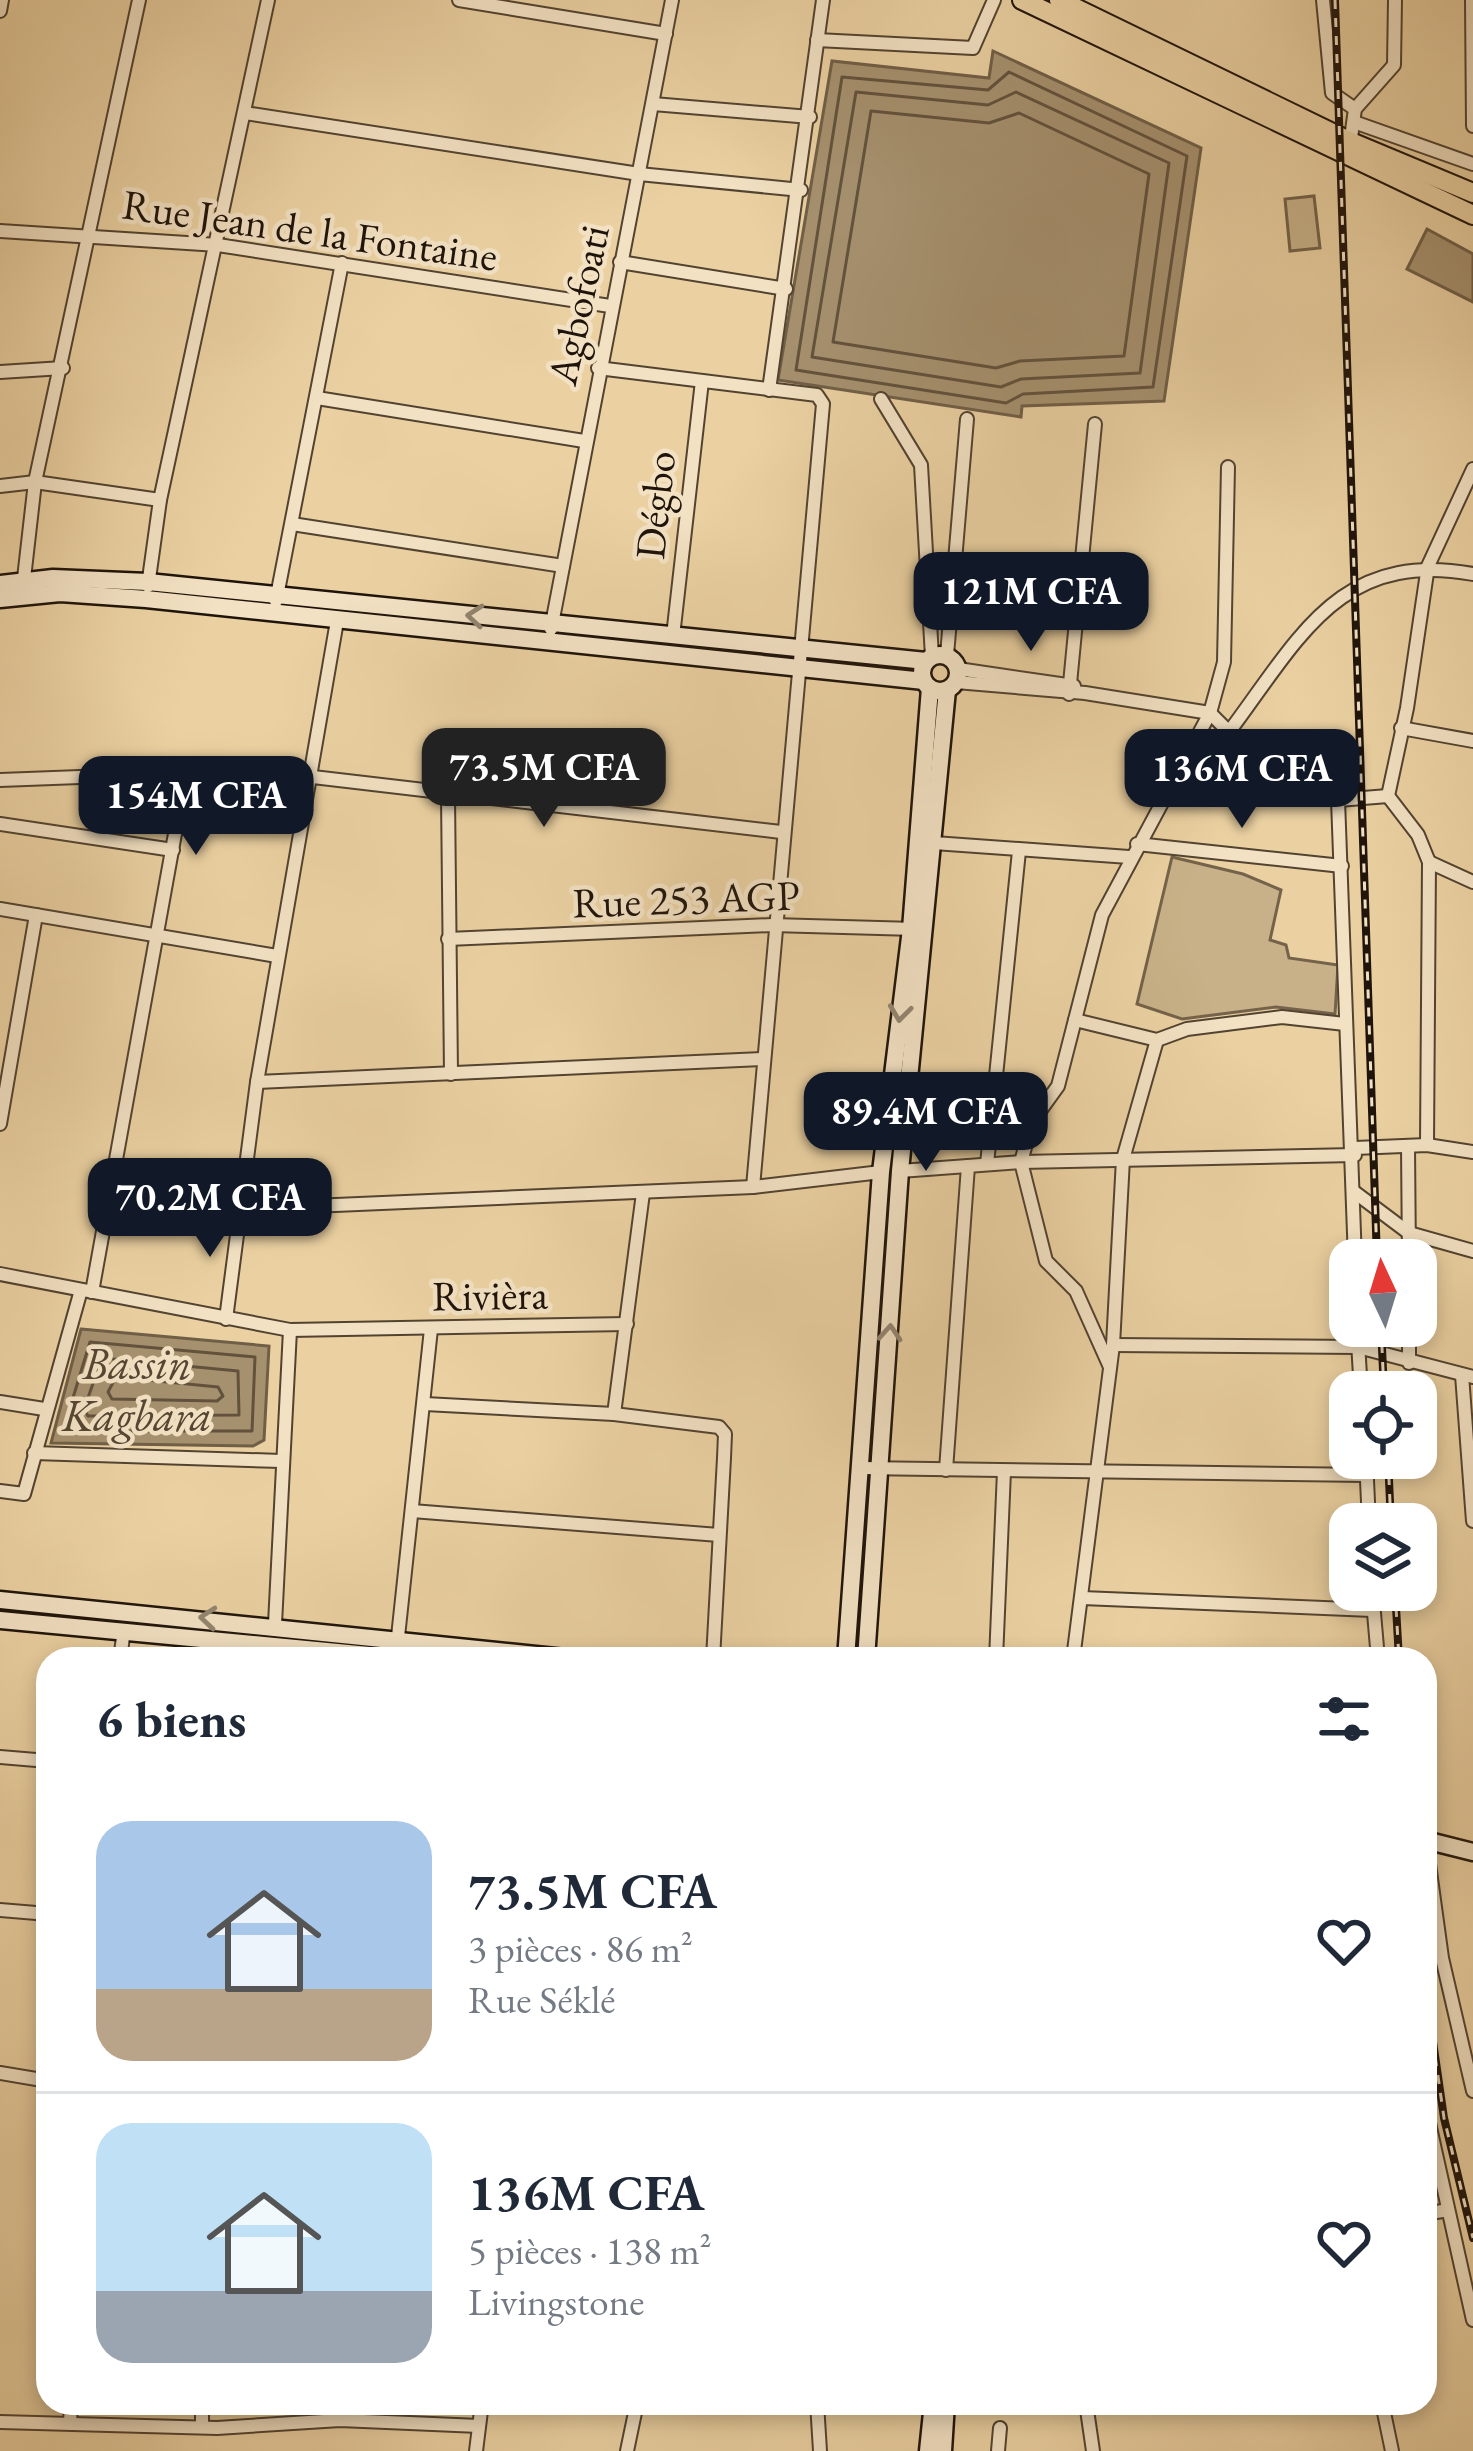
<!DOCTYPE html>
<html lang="fr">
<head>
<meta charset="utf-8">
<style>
	:root { --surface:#fff; --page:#f2f2f3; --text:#1f2937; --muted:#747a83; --line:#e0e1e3; --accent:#111827 }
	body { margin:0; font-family:"EB Garamond",serif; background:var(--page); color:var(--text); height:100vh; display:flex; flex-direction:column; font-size:45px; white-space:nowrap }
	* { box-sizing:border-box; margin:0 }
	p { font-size:39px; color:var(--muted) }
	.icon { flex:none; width:66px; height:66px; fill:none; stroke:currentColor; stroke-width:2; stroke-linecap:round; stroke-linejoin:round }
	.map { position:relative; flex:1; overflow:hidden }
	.drawer { position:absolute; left:36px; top:1647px; width:1401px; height:768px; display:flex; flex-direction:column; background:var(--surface); border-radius:36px; box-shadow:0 6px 18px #0003 }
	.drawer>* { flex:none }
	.needle { width:78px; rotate:356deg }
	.controls { position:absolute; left:1329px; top:1239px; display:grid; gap:24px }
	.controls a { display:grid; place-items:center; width:108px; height:108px; border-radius:24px; background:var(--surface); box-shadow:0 6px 18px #0003; font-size:60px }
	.price { position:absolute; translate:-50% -102px; padding:0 27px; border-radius:24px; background:var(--accent); color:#fff; font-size:39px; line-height:78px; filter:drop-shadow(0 3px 6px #0008) }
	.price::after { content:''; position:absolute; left:50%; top:72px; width:36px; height:27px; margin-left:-18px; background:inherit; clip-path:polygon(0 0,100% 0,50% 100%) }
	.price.active { background:#222; color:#fff }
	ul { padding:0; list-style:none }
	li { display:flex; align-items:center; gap:36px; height:300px; padding:0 60px }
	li+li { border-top:3px solid var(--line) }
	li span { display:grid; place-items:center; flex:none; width:336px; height:240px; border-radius:36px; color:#555 }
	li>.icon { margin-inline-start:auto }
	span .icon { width:144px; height:144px; fill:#fffc; stroke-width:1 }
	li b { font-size:51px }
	h2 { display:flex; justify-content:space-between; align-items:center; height:144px; padding:0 60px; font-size:51px }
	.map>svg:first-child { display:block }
	.green { fill:#c8b188; stroke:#74624a; stroke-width:3 }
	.water { fill:#a6916f; stroke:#705f47; stroke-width:3 }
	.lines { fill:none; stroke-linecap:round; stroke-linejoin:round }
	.shore { stroke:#62523d; stroke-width:3 }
	.street-casing { stroke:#524331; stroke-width:16 }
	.secondary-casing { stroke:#1f140b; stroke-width:21 }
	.primary-casing { stroke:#1f140b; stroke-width:22 }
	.street { stroke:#f2e1c3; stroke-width:12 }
	.secondary { stroke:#f2e1c3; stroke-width:16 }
	.primary { stroke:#ebd1a2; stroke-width:18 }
	.rail-casing { stroke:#1f140b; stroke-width:8 }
	.rail { stroke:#f2e1c3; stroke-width:3; stroke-dasharray:9; stroke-linecap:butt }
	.oneway { stroke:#938570 }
	.labels { text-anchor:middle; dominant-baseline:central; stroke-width:9; stroke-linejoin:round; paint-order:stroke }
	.street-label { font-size:42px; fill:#1f140b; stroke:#f2e1c3 }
	.water-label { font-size:45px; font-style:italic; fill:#554633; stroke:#f2e1c3 }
</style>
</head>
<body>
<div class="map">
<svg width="1473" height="2451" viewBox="0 0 1473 2451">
	<rect width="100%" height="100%" fill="#ebd1a2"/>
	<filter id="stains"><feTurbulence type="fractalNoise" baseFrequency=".00167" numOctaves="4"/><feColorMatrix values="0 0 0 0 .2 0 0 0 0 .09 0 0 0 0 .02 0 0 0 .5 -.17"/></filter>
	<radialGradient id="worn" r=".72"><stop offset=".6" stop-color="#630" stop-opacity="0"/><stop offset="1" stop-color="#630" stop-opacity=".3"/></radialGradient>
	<g class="green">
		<path d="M1314,196L1320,248L1290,251L1285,199Z"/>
		<path d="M1172,857L1243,874L1281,890L1270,940L1286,945L1289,958L1338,965L1335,1014L1276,1007L1182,1019L1137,1004Z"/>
	</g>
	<g class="water">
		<path d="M993,51L1201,148L1164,401L1022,406L1021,417L778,380L832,61L989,78Z"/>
		<path d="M1427,229L1473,254V302L1407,269Z"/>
		<path d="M81,1329L269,1346L264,1440L253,1446L51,1443Z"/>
	</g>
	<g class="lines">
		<g class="shore">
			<path d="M1009,72L1187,156L1153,387L1023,394L1006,403L796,370L842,77L988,90Z"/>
			<path d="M856,92L988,105L1016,92L1169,163L1140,373L1021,379L1001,387L812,357Z"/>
			<path d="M871,111L989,123L1019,113L1149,174L1124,356L1020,361L996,368L833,342Z"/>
			<path d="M90,1342L255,1357L252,1431H68L65,1424Z"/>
			<path d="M102,1358L238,1371L239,1415L88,1416L84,1409Z"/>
			<path d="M116,1377L218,1387L223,1396L217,1401L112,1399L108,1392Z"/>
		</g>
		<defs>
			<g id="street">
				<path d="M459,0L666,34"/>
				<path d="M1323,0L1332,93L1355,109"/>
				<path d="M1472,0L1473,126"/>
				<path d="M0,11L2,0"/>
				<path d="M817,40L973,48L994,0"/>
				<path d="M653,104L810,117"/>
				<path d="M245,113L639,174L801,190"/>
				<path d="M1354,122L1473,164"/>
				<path d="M1350,145L1355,109L1394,65L1395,0"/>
				<path d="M0,231L218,245L610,306"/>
				<path d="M620,262L786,289"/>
				<path d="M598,368L817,395L823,404L753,1187"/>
				<path d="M0,372L63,368"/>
				<path d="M769,390L823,0"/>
				<path d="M317,398L584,441"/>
				<path d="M881,399L921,465L932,657"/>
				<path d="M0,486L35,482L160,500"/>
				<path d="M292,524L563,566"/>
				<path d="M148,586L160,500L268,0"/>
				<path d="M23,587L35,482L139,0"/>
				<path d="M276,601L342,263"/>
				<path d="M551,629L672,0"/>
				<path d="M673,636L702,381"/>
				<path d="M947,655L967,419"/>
				<path d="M958,669L1074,686"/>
				<path d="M956,682L1085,693L1210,713L1229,732L1323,785L1338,800L1355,1260"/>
				<path d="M1069,694L1095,424"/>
				<path d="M1401,728L1473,741"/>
				<path d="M1229,732C1300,637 1340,550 1473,574"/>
				<path d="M0,780L186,773L313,777L781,832"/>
				<path d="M448,796L451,1074"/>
				<path d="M1338,800L1388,796"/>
				<path d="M0,824L173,850"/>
				<path d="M934,843L1129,857"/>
				<path d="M1137,844L1342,866"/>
				<path d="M1429,862L1473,882"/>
				<path d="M0,909L277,956"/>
				<path d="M448,939L772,925L915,929"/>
				<path d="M1075,1020L1157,1040L1187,1029L1282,1017L1345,1024"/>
				<path d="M257,1082L762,1059"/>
				<path d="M0,1124L36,915"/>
				<path d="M1427,1145L1429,862L1418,835L1388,796L1407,708L1428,566L1473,469"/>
				<path d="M1408,1146L1409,1260"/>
				<path d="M1355,1148L1427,1145L1473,1152"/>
				<path d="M987,1164L1019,851"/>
				<path d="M900,1171L1021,1162L1355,1155"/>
				<path d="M1353,1191L1409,1233L1473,1251"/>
				<path d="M242,1209L753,1187L881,1172"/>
				<path d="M0,1274L290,1330L627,1324"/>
				<path d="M92,1292L186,773"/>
				<path d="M226,1319L257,1082L337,621"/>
				<path d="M1357,1326L1361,1392"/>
				<path d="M1409,1326V1363"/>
				<path d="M1113,1345L1358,1347L1473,1377"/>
				<path d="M1110,1367L1076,1291L1046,1261L1021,1162L1032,1122L1058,1086L1102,915L1210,713L1224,662L1228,467"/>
				<path d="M1462,1375L1473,1521"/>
				<path d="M0,1402L44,1409"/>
				<path d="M425,1404L614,1414L719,1427L725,1434L724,1458L713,1659"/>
				<path d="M614,1414L643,1193"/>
				<path d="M34,1453L281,1461"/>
				<path d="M1366,1458L1369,1524"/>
				<path d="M862,1468L1368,1475"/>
				<path d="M946,1470L968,1166"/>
				<path d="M0,1491L24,1494L81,1290"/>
				<path d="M412,1511L719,1535"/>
				<path d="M1372,1590L1378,1659"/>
				<path d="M1082,1598L1372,1610"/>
				<path d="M275,1624L290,1330"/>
				<path d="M397,1646L431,1329"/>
				<path d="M120,1659L124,1630"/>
				<path d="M996,1659L1004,1471"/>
				<path d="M1073,1659L1113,1345L1123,1159L1157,1040"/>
				<path d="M0,1757L48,1761"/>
				<path d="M1426,1842L1442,1958L1473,2091"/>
				<path d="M0,1910L48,1914"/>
				<path d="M0,2073L48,2081"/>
				<path d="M1425,2105L1473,2320"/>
				<path d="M1425,2214L1448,2210"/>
				<path d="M202,2403V2427"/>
				<path d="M817,2403L820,2451"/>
				<path d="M1086,2403L1093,2451"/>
				<path d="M1382,2403L1392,2451"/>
				<path d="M0,2422L217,2428L340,2420L479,2426"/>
				<path d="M70,2423L71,2403"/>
				<path d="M476,2451L482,2403"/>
				<path d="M627,2451L637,2403"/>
				<path d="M998,2451L1000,2428"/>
			</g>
			<g id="secondary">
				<path d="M0,584L53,578L148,582L926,661"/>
				<path d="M0,599L60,593L146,599L924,681"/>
				<circle cx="940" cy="673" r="18"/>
				<path d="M0,1600L575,1659"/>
				<path d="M0,1620L411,1659"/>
				<path d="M846,1659L881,1172L911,929L930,688"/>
				<path d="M866,1659L900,1171L947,690"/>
				<path d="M1425,1840L1473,1852"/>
				<path d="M928,2451L933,2403"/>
				<path d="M943,2451L946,2403"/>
			</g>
			<g id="primary">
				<path d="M1022,0L1473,215"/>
				<path d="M1059,0L1351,142L1473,193"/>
			</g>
		</defs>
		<use href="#street" class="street-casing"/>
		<use href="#secondary" class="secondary-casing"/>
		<use href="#primary" class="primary-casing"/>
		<use href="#street" class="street"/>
		<use href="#secondary" class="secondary"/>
		<use href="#primary" class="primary"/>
		<defs>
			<g id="rail">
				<path d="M1335,0L1377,1260"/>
				<path d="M1381,1326L1384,1392"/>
				<path d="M1388,1458L1391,1524"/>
				<path d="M1395,1590L1399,1659"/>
				<path d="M1425,1986L1444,2118L1473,2238"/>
			</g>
		</defs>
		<use href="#rail" class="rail-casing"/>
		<use href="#rail" class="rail"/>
	</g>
	<defs><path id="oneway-chevron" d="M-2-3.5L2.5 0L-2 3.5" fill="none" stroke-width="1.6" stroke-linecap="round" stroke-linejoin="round" transform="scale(3)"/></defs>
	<g class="oneway">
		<use href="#oneway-chevron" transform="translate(475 616) rotate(-175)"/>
		<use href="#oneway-chevron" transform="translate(900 1013) rotate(97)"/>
		<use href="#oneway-chevron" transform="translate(890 1333) rotate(-86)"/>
		<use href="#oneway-chevron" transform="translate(208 1618) rotate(-175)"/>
	</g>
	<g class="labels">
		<g class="street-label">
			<text transform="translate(310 230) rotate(8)">Rue Jean de la Fontaine</text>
			<text transform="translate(578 305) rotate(-78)">Agbofoati</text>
			<text transform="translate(655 505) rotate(-84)">Dégbo</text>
			<text transform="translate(686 899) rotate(-2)">Rue 253 AGP</text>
			<text transform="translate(490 1295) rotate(-1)">Rivièra</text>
		</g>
		<g class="water-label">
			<text x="137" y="1363">Bassin<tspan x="137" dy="52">Kagbara</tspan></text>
		</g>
	</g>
	<rect width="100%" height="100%" filter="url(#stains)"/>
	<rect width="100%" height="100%" fill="url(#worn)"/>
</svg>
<div class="controls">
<a><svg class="needle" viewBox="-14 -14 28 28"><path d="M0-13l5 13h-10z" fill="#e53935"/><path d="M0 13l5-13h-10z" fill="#747a83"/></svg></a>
<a><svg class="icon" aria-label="locate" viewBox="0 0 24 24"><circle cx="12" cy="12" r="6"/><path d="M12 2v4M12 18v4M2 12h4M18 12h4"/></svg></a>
<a><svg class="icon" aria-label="layers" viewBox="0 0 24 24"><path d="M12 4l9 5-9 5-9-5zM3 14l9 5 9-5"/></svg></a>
</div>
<b class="price" style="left:1031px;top:654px">121M CFA</b>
<b class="price active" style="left:544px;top:830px">73.5M CFA</b>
<b class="price" style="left:1242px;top:831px">136M CFA</b>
<b class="price" style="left:196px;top:858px">154M CFA</b>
<b class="price" style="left:926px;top:1174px">89.4M CFA</b>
<b class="price" style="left:210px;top:1260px">70.2M CFA</b>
<section class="drawer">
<h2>6 biens<svg class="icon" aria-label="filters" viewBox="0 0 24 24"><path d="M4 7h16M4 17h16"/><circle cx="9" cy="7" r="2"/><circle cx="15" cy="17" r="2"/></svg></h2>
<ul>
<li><span style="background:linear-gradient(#a9c7e8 70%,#b9a48a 0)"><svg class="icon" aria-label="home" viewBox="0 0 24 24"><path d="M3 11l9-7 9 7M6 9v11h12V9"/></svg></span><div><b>73.5M CFA</b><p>3 pièces · 86 m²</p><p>Rue Séklé</p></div><svg class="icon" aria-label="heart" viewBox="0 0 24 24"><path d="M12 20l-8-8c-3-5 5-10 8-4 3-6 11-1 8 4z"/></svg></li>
<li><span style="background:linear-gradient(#bfe0f5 70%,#9aa5b1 0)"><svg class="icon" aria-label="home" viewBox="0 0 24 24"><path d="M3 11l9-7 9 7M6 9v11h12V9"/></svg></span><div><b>136M CFA</b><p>5 pièces · 138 m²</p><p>Livingstone</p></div><svg class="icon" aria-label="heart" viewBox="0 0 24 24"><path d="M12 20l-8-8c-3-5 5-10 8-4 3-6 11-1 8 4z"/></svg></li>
</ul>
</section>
</div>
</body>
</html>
